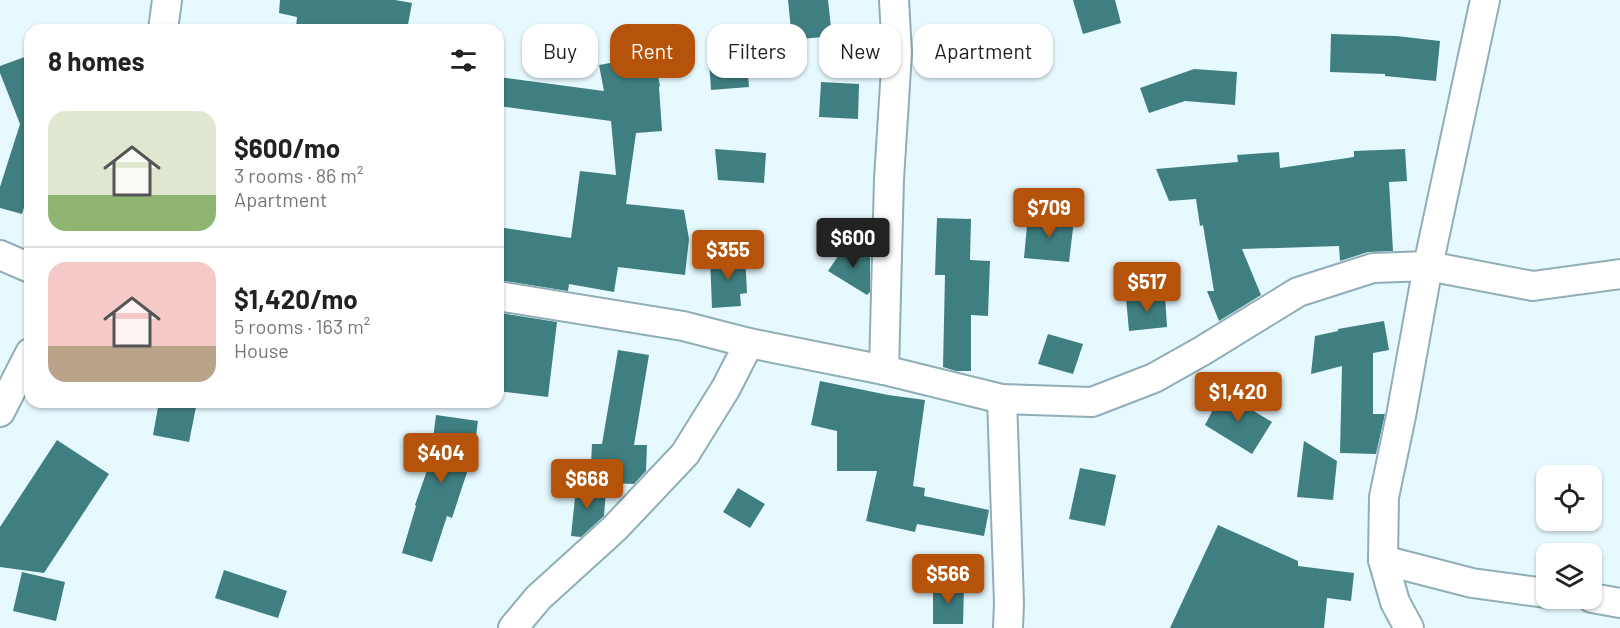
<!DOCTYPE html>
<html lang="en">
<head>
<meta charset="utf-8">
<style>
	:root { --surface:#fff; --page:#f2f2f2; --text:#222; --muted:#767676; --line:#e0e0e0; --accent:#b45309 }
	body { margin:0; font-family:Barlow,sans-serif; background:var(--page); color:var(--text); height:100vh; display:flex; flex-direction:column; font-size:22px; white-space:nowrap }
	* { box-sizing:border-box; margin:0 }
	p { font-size:20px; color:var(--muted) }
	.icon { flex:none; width:33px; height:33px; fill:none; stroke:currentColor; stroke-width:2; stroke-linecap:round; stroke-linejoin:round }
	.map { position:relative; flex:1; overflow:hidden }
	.details { position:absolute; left:24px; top:24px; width:480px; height:384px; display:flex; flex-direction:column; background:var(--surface); border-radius:18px; box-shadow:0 2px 4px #0004 }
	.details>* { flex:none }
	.guide { position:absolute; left:522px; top:24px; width:570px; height:54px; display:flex; gap:12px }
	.tools { position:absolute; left:1536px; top:465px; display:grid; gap:12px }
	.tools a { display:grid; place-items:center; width:66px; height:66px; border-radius:12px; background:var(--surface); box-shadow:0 2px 4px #0004; font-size:30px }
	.price { position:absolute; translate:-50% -51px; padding:0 14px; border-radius:6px; background:var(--accent); color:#fff; font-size:20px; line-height:39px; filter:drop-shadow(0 2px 3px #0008) }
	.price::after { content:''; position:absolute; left:50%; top:36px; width:18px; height:14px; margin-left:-9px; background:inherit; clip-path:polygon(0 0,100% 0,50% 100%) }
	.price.on { background:#222; color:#fff }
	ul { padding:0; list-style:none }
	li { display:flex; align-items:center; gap:18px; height:150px; padding:0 24px }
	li+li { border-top:2px solid var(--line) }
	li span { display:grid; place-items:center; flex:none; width:168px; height:120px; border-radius:18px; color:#555 }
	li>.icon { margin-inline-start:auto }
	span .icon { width:72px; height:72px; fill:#fffc; stroke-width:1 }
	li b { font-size:26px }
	h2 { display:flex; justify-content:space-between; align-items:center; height:72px; padding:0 24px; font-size:26px }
	.pill { padding:0 21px; border-radius:18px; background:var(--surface); box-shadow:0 2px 4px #0004; font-size:21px; line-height:54px }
	.pill.on { background:var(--accent); color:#fff }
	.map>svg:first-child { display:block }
	.building { fill:#3f7e81 }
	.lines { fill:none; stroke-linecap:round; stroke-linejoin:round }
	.minor-casing { stroke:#90aeb7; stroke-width:32 }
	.minor { stroke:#fff; stroke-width:28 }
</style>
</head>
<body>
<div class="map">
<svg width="1620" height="628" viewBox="0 0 1620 628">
	<rect width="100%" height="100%" fill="#e6f9ff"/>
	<g class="building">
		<path d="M280,0H395L412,3L407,30H364L337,25L336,30H312L296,28L297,17L279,13Z"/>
		<path d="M788,0H828L832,36L792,40Z"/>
		<path d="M1073,0H1115L1121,23L1083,34Z"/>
		<path d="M1331,34L1396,36L1440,41L1436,81L1385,76V74L1330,72Z"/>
		<path d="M745,38L749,87L711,90L708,44Z"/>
		<path d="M30,55V187L22,214L0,208V187L20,124L0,73V66Z"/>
		<path d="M654,55L660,86L659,87L662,131L636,133L626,204L684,210L689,239L685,275L618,267L614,292L569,284L568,291L498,280V227L571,238L580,171L616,175L611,121L498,106V77L604,91L599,65Z"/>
		<path d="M1194,69L1237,72L1235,105L1185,101L1149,113L1140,88Z"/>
		<path d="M821,82L859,84L858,119L819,117Z"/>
		<path d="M715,149L766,153L764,183L718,180Z"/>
		<path d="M1405,149L1407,181L1389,182L1393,251L1368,252L1340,261L1339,246L1242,249L1261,295L1219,321L1207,291H1214L1203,225L1200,226L1196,199L1169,201L1156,169L1238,162L1237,155L1279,152L1280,168L1354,157V151Z"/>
		<path d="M1028,215L1074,220L1069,262L1024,258Z"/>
		<path d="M937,218L971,219L970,260L990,261L988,316L971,315V371H956L943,367L945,275H935Z"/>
		<path d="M847,243L870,258V292L867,295L828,271Z"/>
		<path d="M745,255L747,293L740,294L741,306L712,308L710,257Z"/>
		<path d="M1165,295L1167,327L1129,331L1126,298Z"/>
		<path d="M501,313L557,322L548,397L498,391V337Z"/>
		<path d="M1384,321L1389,350L1373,353V414H1385L1376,454L1340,453L1342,366L1311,374L1315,336L1338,331V329Z"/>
		<path d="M1048,334L1083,344L1073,374L1038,364Z"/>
		<path d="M618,350L649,355L634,445H647L646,471L634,484L590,482L592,444H602Z"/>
		<path d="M820,381L888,395L925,400L913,486L925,488L924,496L989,510L984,536L917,524L915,532L866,521L877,471H837V431L811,425Z"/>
		<path d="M1222,392L1272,422L1252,454L1205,425Z"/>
		<path d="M159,402H197L189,442L153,435Z"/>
		<path d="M436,415L478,421L474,451L452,518L447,516L432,562L402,553L416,506L415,505L430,462Z"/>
		<path d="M57,440L109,474L44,573L0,567V527Z"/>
		<path d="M1304,441L1337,461L1333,500L1297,497Z"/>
		<path d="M1080,468L1116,475L1105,526L1069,519Z"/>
		<path d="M576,488L606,491L604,516L581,537L571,536Z"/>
		<path d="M738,488L765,504L750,528L723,512Z"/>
		<path d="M1218,525L1298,561V566L1354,573L1351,601L1327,598L1324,628H1170Z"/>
		<path d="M224,570L287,591L278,618L215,598Z"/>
		<path d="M22,572L65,582L56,621L13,611Z"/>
		<path d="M933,586H964L963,624H933Z"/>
	</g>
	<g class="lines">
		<defs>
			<g id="minor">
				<path d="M163,30L167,0"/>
				<path d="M0,255L30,268"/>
				<path d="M498,296L683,326L749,343L884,370L1002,399L1092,402L1154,378L1202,351L1298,292L1373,268L1428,266L1533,286L1620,274"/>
				<path d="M884,370L889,179L897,53L894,0"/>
				<path d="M1002,399L1009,603L1008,628"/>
				<path d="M0,412L30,353"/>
				<path d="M1383,560L1472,583L1546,593"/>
				<path d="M1592,598L1620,603"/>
				<path d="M513,628L538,598L615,528L685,454L726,388L749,343"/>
				<path d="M1409,628L1395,602L1383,560L1384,497L1401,416L1428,266L1485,0"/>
			</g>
		</defs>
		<use href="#minor" class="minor-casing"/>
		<use href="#minor" class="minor"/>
	</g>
</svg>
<div class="tools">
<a><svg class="icon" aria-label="locate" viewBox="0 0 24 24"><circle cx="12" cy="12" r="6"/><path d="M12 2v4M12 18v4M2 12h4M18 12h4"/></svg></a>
<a><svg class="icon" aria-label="layers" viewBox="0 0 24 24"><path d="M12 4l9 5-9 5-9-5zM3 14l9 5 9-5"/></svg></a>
</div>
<b class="price" style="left:1049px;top:239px">$709</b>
<b class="price on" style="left:853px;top:269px">$600</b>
<b class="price" style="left:728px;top:281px">$355</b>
<b class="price" style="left:1147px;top:313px">$517</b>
<b class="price" style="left:1238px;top:423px">$1,420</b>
<b class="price" style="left:441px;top:484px">$404</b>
<b class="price" style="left:587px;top:510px">$668</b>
<b class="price" style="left:948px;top:605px">$566</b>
<div class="guide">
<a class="pill">Buy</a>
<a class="pill on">Rent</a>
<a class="pill">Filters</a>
<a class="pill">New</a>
<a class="pill">Apartment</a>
</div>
<section class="details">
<h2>8 homes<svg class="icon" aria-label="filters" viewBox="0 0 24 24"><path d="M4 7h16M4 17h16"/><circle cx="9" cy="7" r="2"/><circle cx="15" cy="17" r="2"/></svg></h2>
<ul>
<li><span style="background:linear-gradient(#dfe7d0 70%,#8fb573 0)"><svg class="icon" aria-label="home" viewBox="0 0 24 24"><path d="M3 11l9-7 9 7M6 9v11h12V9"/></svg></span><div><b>$600/mo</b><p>3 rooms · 86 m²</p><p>Apartment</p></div></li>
<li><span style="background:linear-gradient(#f6c9c9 70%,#b9a48a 0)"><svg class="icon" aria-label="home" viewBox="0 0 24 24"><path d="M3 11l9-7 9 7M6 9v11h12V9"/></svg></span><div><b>$1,420/mo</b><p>5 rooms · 163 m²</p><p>House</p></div></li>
</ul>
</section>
</div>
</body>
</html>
